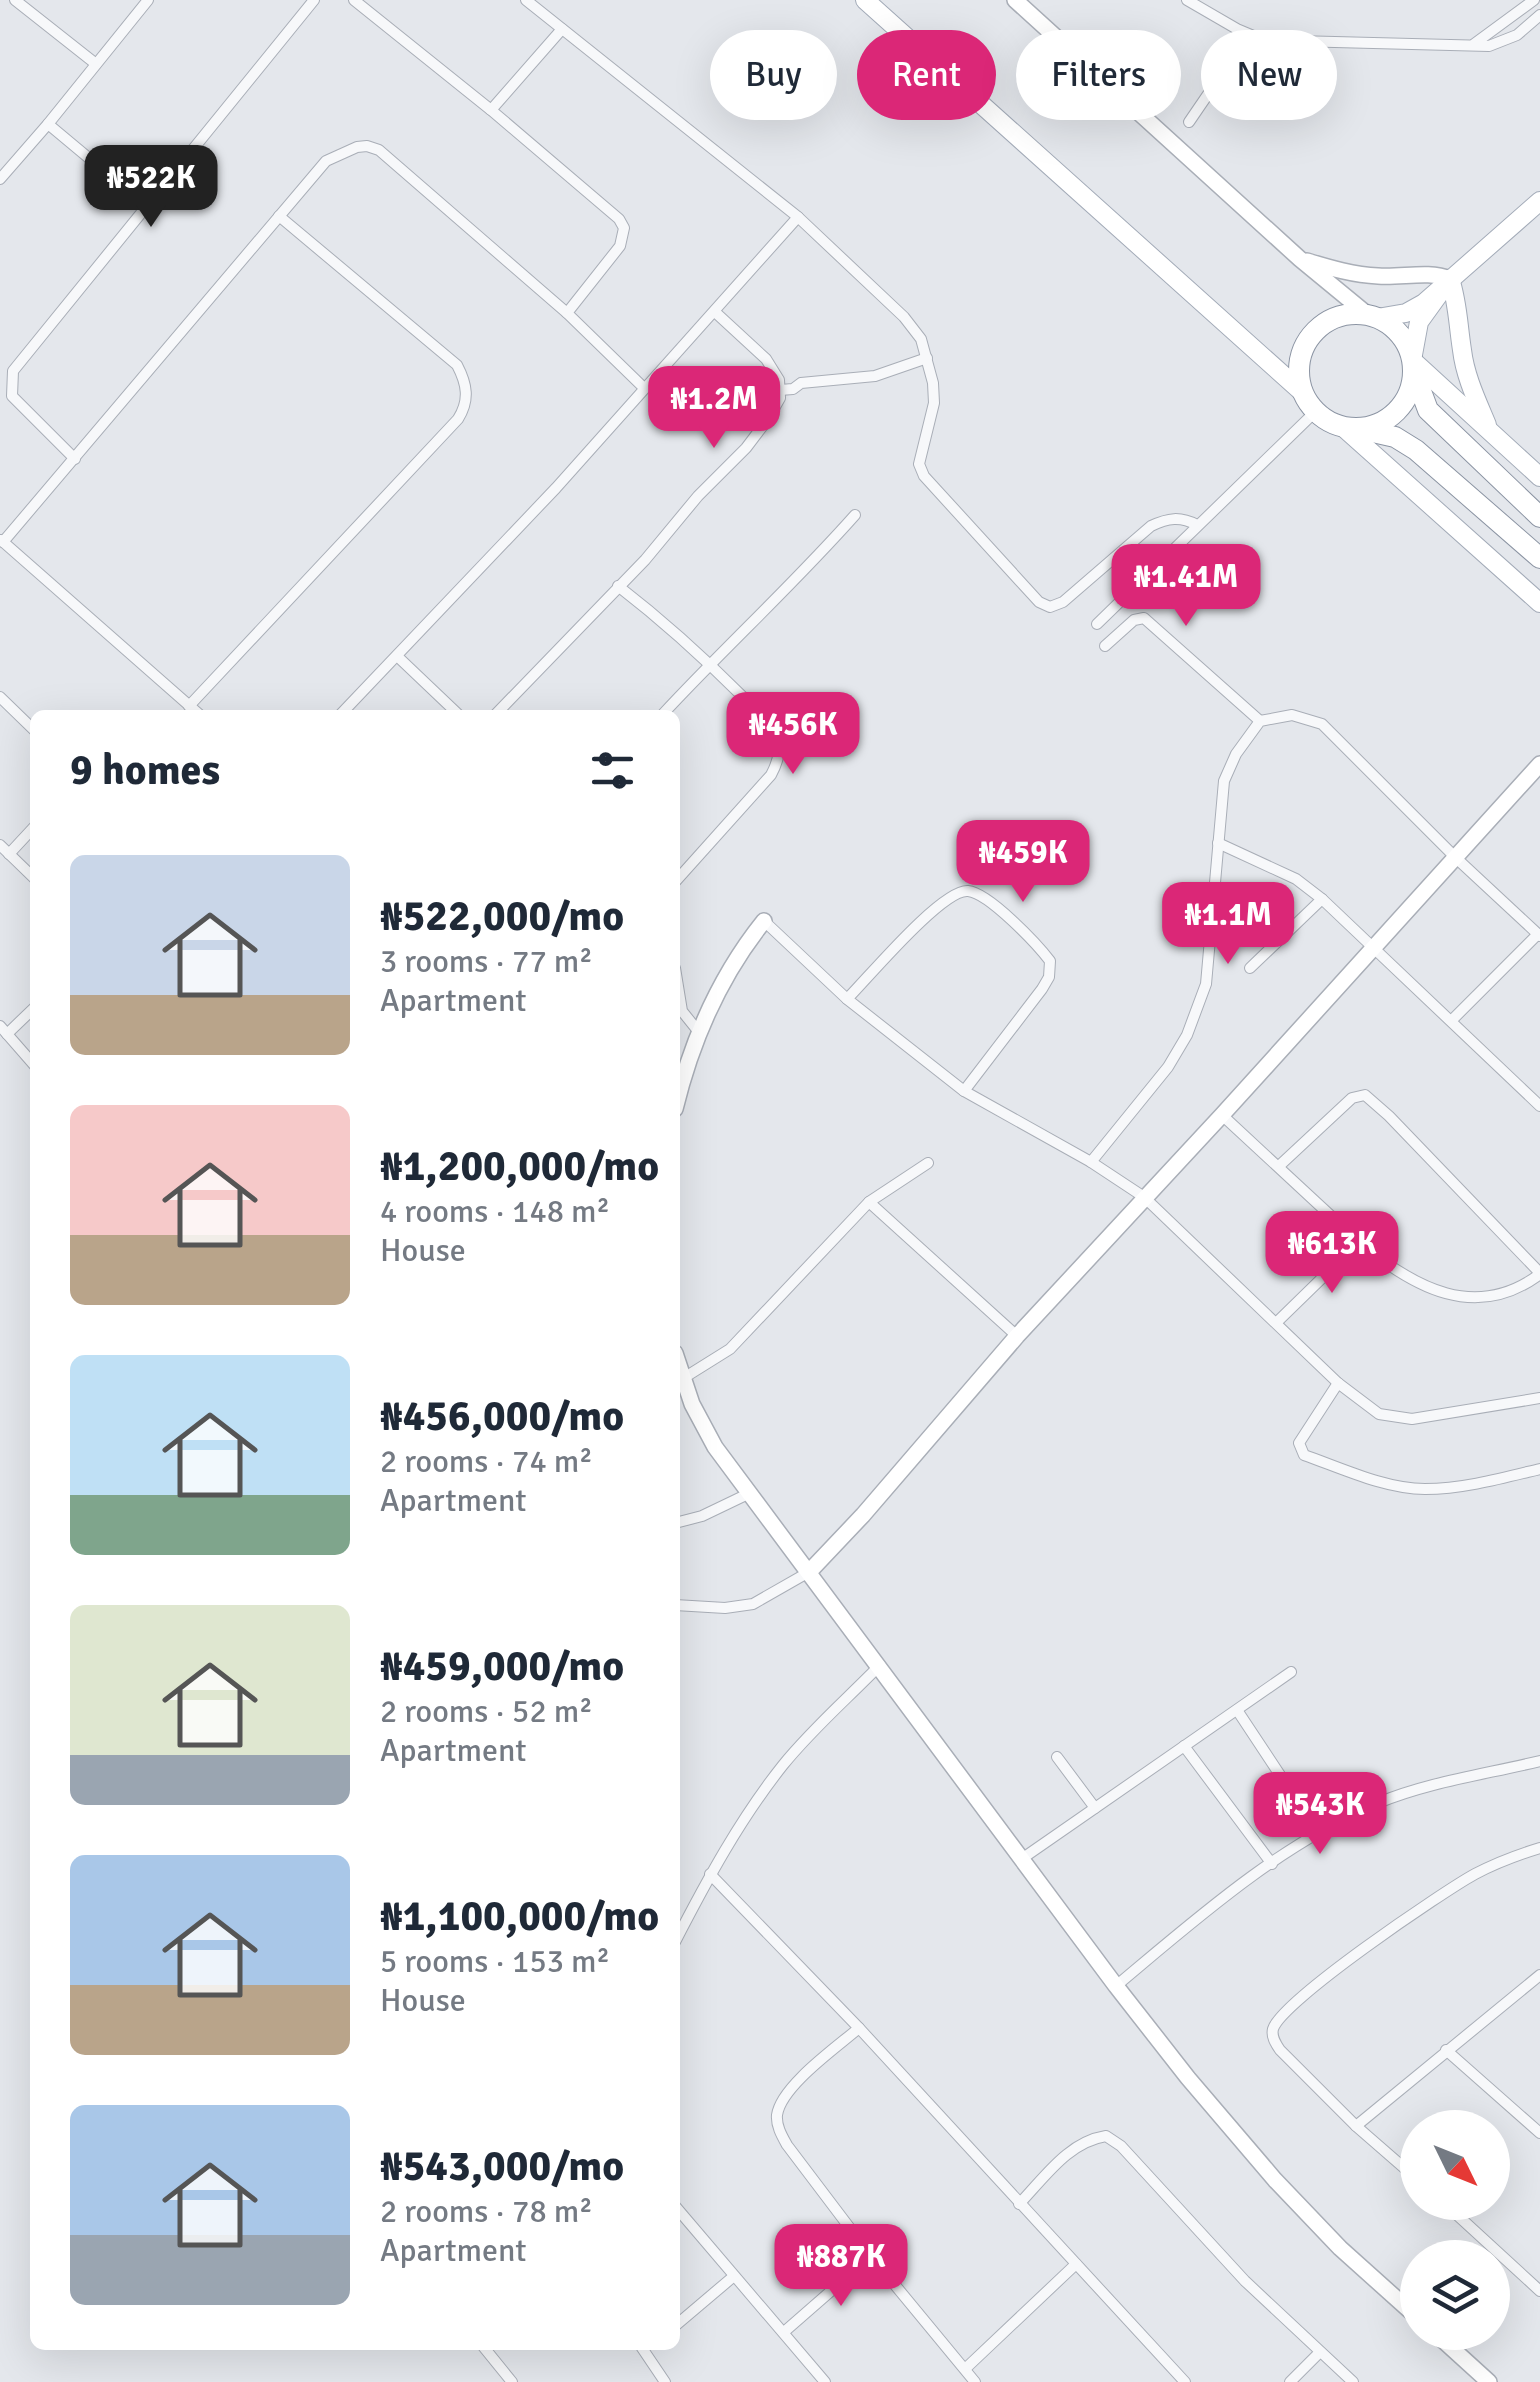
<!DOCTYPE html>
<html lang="en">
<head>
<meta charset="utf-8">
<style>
	:root { --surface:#fff; --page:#f2f2f3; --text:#1f2937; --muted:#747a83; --accent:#db2777 }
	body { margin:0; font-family:Signika,sans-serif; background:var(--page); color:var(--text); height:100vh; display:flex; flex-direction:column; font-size:38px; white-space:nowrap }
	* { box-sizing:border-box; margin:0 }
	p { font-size:32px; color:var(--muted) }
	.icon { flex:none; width:55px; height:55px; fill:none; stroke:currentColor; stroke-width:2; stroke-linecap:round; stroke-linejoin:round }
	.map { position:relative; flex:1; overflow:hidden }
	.sheet { position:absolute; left:30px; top:710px; width:650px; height:1640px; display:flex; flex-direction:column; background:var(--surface); border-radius:15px; box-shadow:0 10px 40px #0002 }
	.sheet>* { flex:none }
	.guide { position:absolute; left:710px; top:30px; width:680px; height:90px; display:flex; gap:20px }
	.needle { width:65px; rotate:133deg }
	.controls { position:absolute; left:1400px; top:2110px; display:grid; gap:20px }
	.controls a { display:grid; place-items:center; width:110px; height:110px; border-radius:50%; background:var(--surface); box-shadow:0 10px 40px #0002; font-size:50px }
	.price { position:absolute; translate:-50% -85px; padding:0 22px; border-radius:20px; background:var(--accent); color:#fff; font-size:32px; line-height:65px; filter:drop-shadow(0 2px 5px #0008) }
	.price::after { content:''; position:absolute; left:50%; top:60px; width:30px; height:22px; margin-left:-15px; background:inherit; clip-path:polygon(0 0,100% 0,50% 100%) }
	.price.selected { background:#222; color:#fff }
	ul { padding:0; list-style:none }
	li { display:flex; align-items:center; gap:30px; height:250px; padding:0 40px }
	li span { display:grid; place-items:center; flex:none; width:280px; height:200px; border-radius:15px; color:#555 }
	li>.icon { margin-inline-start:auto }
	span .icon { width:120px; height:120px; fill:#fffc; stroke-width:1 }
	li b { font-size:42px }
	h2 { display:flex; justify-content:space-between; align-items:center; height:120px; padding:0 40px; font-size:42px }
	.tag { padding:0 35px; border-radius:45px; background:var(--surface); box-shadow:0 10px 40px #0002; font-size:35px; line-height:90px }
	.tag.selected { background:var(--accent); color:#fff }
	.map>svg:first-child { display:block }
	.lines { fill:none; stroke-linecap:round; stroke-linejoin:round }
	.street-casing { stroke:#a9aeb7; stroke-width:12 }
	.secondary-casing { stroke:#a9aeb7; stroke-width:18 }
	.primary-casing { stroke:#a3abb8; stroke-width:20 }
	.highway-casing { stroke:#8b94a3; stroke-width:22 }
	.street { stroke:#f7f8fa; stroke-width:10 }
	.secondary { stroke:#fff; stroke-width:15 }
	.primary { stroke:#fff; stroke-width:18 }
	.highway { stroke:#fff; stroke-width:20 }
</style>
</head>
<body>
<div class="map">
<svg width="1540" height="2382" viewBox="0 0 1540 2382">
	<rect width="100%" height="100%" fill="#e4e7ec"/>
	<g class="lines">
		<defs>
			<g id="street">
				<path d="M15,0L96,64"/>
				<path d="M354,0L491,110L619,219L624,228L620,246L567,313L643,387"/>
				<path d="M526,0L798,217L904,317L921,339L933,383L934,403L919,464L924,476L1039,602L1050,607L1063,602L1151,526C1168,518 1180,516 1197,525"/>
				<path d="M1187,0L1237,29L1256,37L1296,41L1489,46L1517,35L1540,15"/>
				<path d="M1474,44L1534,0"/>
				<path d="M491,110L562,29"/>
				<path d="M1189,122L1215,84L1232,78L1239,71L1256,37"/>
				<path d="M48,124L148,0"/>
				<path d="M0,179L48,124L145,205"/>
				<path d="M780,390L793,389L801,383L875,376L927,358"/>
				<path d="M75,459L12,396L13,371L314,0"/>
				<path d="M1,540L200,715"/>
				<path d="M3,542L326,161L357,147L367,146L379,150L567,313"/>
				<path d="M618,586C662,620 702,656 742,696C752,706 767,718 774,731C782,747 779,760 771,775L675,882"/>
				<path d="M1097,624L1315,412"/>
				<path d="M1105,646L1134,620L1144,618L1260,721"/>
				<path d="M397,656L459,715"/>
				<path d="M0,697L35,731"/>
				<path d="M189,706L458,419C470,400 467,384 457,365L279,216"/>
				<path d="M340,715L556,488L798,217"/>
				<path d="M495,715L645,560L698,496L746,448L768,419L780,398L779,380L766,359L715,312"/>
				<path d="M662,715C725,647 793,585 855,515"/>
				<path d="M1218,843L1296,879L1322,899L1540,1106"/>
				<path d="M0,845L35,879"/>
				<path d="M9,854L35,826"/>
				<path d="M764,921L847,999L964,1091L1091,1162L1144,1197L1338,1383L1379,1414L1412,1419L1540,1398"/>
				<path d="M675,968L682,1011L698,1031"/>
				<path d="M1250,968L1322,899"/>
				<path d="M847,999C868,978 942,889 968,891C989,893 1037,944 1050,961L1049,977L1042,989L964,1091"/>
				<path d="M1452,1020L1538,934"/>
				<path d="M0,1026L35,1066"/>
				<path d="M7,1034L35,1007"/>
				<path d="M1222,1115L1359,1242C1414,1288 1476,1322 1540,1274"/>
				<path d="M1091,1162L1168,1067L1187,1035L1206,984L1224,781L1236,754L1260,721L1292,715L1322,724L1455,857L1540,936"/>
				<path d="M1279,1166L1352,1098L1365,1095L1389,1116L1540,1273"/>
				<path d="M869,1202L1017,1336"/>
				<path d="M1277,1322L1359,1242"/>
				<path d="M682,1379L730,1349L869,1202L928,1163"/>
				<path d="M1338,1383L1299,1443L1304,1455C1341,1468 1385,1489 1425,1489C1463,1489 1503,1478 1540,1469"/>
				<path d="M675,1523L702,1516L750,1493"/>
				<path d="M675,1605L725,1608L753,1604L809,1572"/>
				<path d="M1237,1710L1319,1834"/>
				<path d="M1184,1746L1272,1864"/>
				<path d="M1057,1757L1095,1808"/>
				<path d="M1023,1858L1291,1672"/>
				<path d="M710,1874L859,2028L1185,2382"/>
				<path d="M675,1942C707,1880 740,1819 783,1765C812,1729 848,1698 880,1665"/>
				<path d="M1116,1986C1196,1919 1280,1844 1378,1803C1428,1782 1487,1774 1540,1761"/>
				<path d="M859,2028C837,2047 781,2086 777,2115C776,2126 782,2136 787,2145L871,2256L975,2382"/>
				<path d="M1446,2050L1540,2133"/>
				<path d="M1356,2126L1540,1975"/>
				<path d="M1418,2180L1356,2126L1280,2050C1276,2044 1271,2037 1273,2029C1281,2001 1444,1891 1475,1874C1496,1863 1517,1855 1540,1848"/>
				<path d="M1443,2202L1540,2291"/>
				<path d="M1019,2204C1045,2177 1068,2142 1106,2136L1121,2146L1245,2281L1353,2382"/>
				<path d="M675,2206L825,2382"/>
				<path d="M675,2326L734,2276"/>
				<path d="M784,2332L871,2256"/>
				<path d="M482,2345L512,2382"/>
				<path d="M640,2345L665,2382"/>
				<path d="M965,2369L1076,2264"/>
				<path d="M1290,2382L1319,2353"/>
			</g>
			<g id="secondary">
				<path d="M1015,0L1300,259L1368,315"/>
				<path d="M1307,261C1330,268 1354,275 1378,276C1402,278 1428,270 1450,279"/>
				<path d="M675,1109C692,1039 719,977 764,921"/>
				<path d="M675,1353L692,1404L715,1447L1116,1986L1188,2078L1275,2180L1340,2248L1418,2318"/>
				<path d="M809,1572L863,1515L1017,1336L1222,1115L1540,764"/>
				<path d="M1434,2332L1489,2382"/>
			</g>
			<g id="primary">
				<path d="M865,0L1302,392"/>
				<path d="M1450,279L1419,322L1412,360L1540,477"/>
				<path d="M1450,279C1458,303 1458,325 1462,350C1465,376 1477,401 1487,425"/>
				<path d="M1377,318L1406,313L1424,303L1540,201"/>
				<path d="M1343,427L1540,603"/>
			</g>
			<g id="highway">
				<circle cx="1356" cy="371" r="57"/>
				<path d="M1415,375L1428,410L1540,517"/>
				<path d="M1364,430L1395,437L1416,450L1540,558"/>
			</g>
		</defs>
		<use href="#street" class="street-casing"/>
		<use href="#secondary" class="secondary-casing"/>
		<use href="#primary" class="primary-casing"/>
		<use href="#highway" class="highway-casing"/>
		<use href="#street" class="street"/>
		<use href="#secondary" class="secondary"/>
		<use href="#primary" class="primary"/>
		<use href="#highway" class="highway"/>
	</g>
</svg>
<div class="controls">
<a><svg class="needle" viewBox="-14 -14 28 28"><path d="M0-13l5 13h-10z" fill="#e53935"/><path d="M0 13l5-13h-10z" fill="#747a83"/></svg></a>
<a><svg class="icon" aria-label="layers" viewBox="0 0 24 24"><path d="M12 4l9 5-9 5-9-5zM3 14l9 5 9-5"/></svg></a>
</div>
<b class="price selected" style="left:151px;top:230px">₦522K</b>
<b class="price" style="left:714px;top:451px">₦1.2M</b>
<b class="price" style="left:1186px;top:629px">₦1.41M</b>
<b class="price" style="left:793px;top:777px">₦456K</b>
<b class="price" style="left:1023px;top:905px">₦459K</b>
<b class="price" style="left:1228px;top:967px">₦1.1M</b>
<b class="price" style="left:1332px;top:1296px">₦613K</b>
<b class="price" style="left:1320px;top:1857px">₦543K</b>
<b class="price" style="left:841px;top:2309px">₦887K</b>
<div class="guide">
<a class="tag">Buy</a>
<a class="tag selected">Rent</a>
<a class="tag">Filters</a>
<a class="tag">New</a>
</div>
<section class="sheet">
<h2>9 homes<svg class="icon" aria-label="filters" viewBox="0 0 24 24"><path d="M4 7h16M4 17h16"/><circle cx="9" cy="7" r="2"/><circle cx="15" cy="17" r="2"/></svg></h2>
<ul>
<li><span style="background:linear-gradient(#c9d6e8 70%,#b9a48a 0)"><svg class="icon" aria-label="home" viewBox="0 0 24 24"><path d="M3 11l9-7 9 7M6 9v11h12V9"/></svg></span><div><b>₦522,000/mo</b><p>3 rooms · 77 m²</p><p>Apartment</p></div></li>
<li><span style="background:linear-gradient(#f6c9c9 65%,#b9a48a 0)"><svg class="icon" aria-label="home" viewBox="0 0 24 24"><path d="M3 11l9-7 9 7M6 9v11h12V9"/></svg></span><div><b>₦1,200,000/mo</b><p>4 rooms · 148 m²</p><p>House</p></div></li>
<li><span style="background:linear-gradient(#bfe0f5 70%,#7fa58c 0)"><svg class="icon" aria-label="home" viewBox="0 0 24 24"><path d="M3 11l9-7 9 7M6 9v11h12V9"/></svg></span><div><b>₦456,000/mo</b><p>2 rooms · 74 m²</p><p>Apartment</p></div></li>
<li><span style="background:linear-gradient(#dfe7d0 75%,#9aa5b1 0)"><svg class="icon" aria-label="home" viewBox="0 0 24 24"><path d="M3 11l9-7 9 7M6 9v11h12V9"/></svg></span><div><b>₦459,000/mo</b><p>2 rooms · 52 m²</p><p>Apartment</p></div></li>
<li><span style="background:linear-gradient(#a9c7e8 65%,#b9a48a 0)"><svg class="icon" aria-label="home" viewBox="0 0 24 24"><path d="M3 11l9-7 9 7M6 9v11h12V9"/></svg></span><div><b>₦1,100,000/mo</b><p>5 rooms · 153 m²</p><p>House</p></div></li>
<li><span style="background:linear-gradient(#a9c7e8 65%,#9aa5b1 0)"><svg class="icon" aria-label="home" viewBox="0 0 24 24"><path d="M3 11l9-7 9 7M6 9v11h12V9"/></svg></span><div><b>₦543,000/mo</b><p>2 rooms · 78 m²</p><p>Apartment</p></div></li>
</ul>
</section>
</div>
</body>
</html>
